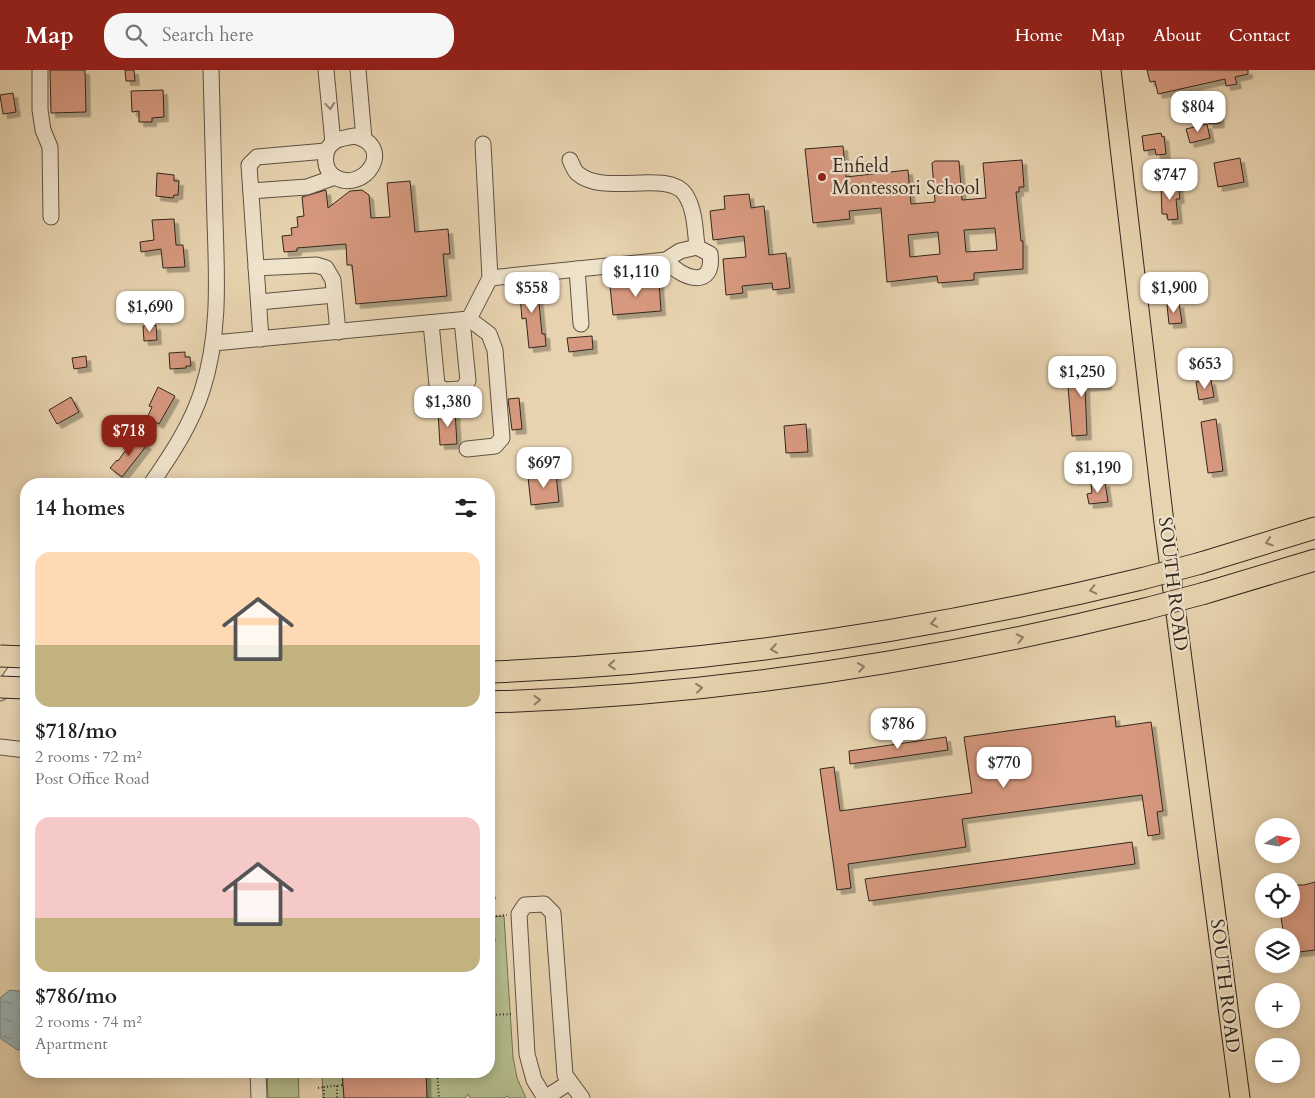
<!DOCTYPE html>
<html lang="en">
<head>
<meta charset="utf-8">
<style>
	:root { --surface:#fff; --page:#f6f6f6; --text:#222; --muted:#767676; --accent:#8f2418 }
	body { margin:0; font-family:Cardo,serif; background:var(--page); color:var(--text); height:100vh; display:flex; flex-direction:column; font-size:19px; white-space:nowrap }
	* { box-sizing:border-box; margin:0 }
	p { font-size:16px; color:var(--muted) }
	.icon { flex:none; width:28px; height:28px; fill:none; stroke:currentColor; stroke-width:2; stroke-linecap:round; stroke-linejoin:round }
	.map { position:relative; flex:1; overflow:hidden }
	.side { position:absolute; left:20px; top:408px; width:475px; height:600px; display:flex; flex-direction:column; background:var(--surface); border-radius:20px; box-shadow:0 2px 12px #0003 }
	.side>* { flex:none }
	.needle { width:32px; rotate:79deg }
	.buttons { position:absolute; left:1255px; top:748px; display:grid; gap:10px }
	.buttons a { display:grid; place-items:center; width:45px; height:45px; border-radius:50%; background:var(--surface); box-shadow:0 2px 12px #0003; font-size:25px }
	.price { position:absolute; translate:-50% -42px; padding:0 11px; border-radius:10px; background:#fff; color:#222; font-size:16px; line-height:32px; filter:drop-shadow(0 1px 2px #0008) }
	.price::after { content:''; position:absolute; left:50%; top:30px; width:15px; height:11px; margin-left:-8px; background:inherit; clip-path:polygon(0 0,100% 0,50% 100%) }
	.price.active { background:var(--accent); color:#fff }
	ul { padding:0; list-style:none }
	li { display:grid; align-content:center; gap:10px; height:265px; padding:0 15px }
	li span { display:grid; place-items:center; height:155px; border-radius:15px; color:#555 }
	li>.icon { margin-inline-start:auto }
	span .icon { width:90px; height:90px; fill:#fffc; stroke-width:1 }
	li b { font-size:21px }
	h2 { display:flex; justify-content:space-between; align-items:center; height:60px; padding:0 15px; font-size:21px }
	header { display:flex; align-items:center; gap:30px; box-sizing:border-box; height:70px; padding:0 25px; background:var(--accent); color:#fff }
	header strong { font-size:24px }
	nav { display:flex; gap:28px; margin-inline-start:auto; font-size:18px }
	.search { width:350px; height:45px; background:var(--page); display:flex; align-items:center; gap:12px; box-sizing:border-box; padding:0 18px; border-radius:20px; color:var(--muted); font-size:19px }
	.map>svg:first-child { display:block }
	.grass { fill:#b4bc8c; stroke:#737254 }
	.water { fill:url(#water-ripples); stroke:#717c79 }
	.lines { fill:none; stroke-linecap:round; stroke-linejoin:round }
	.stream { stroke:#717c79; stroke-width:4 }
	.building { fill:#d6987e; stroke:#32271d; fill-rule:evenodd; filter:url(#shadow) }
	.minor-casing { stroke:#5f5242; stroke-width:17 }
	.major-casing { stroke:#32271d; stroke-width:21 }
	.highway-casing { stroke:#32271d; stroke-width:23 }
	.path { stroke:#32271d; stroke-width:2; stroke-dasharray:1 2.5; stroke-linecap:butt }
	.minor { stroke:#efe2cb; stroke-width:15 }
	.major { stroke:#e7d3af; stroke-width:19 }
	.highway { stroke:#e7d3af; stroke-width:21 }
	.highway-bridge-casing { stroke:#32271d; stroke-width:23; stroke-linecap:butt }
	.highway-bridge { stroke:#e7d3af; stroke-width:21 }
	.oneway { stroke:#908474 }
	.oneway2 { stroke:#8c7d66 }
	.poi-dot { fill:#8f2418; stroke:#efe2cb; stroke-width:2 }
	.labels { text-anchor:middle; dominant-baseline:central; stroke-width:4.5; stroke-linejoin:round; paint-order:stroke }
	.poi-label { font-size:19px; fill:#32271d; stroke:#efe2cb; text-anchor:start }
	.street-label { font-size:19px; fill:#32271d; stroke:#efe2cb }
</style>
</head>
<body>
<header>
<strong>Map</strong>
<div class="search"><svg class="icon" aria-label="search" viewBox="0 0 24 24"><circle cx="10" cy="10" r="6"/><path d="M15 15l6 6"/></svg>Search here</div>
<nav><a>Home</a><a>Map</a><a>About</a><a>Contact</a></nav>
</header>
<div class="map">
<svg width="1315" height="1028" viewBox="0 0 1315 1028">
	<defs>
		<pattern id="water-ripples" width="26" height="14" patternUnits="userSpaceOnUse" patternTransform="scale(1.25)"><rect width="26" height="14" fill="#9bb5b6"/><path d="M2 4q2-2 4 0t4 0M15 11q2-2 4 0t4 0" fill="none" stroke="#7f9393"/></pattern>
		<filter id="shadow"><feDropShadow dx="4.5" dy="4.5" stdDeviation="0" flood-color="#0004"/></filter>
	</defs>
	<rect width="100%" height="100%" fill="#e7d3af"/>
	<filter id="stains"><feTurbulence type="fractalNoise" baseFrequency=".004" numOctaves="4"/><feColorMatrix values="0 0 0 0 .2 0 0 0 0 .09 0 0 0 0 .02 0 0 0 .5 -.17"/></filter>
	<radialGradient id="worn" r=".72"><stop offset=".6" stop-color="#630" stop-opacity="0"/><stop offset="1" stop-color="#630" stop-opacity=".3"/></radialGradient>
	<g class="grass">
		<path d="M504,846L513,987L517,1008L526,1028H510L507,1026L504,1028H470L468,1024L465,1028H427L426,1001H489V847Z"/>
		<path d="M267,1001H298L299,1028H268Z"/>
		<path d="M322,1001H326L327,1007L342,1006L344,1028H323Z"/>
	</g>
	<path class="water" d="M10,920L26,922V982L16,979L0,968V928Z"/>
	<g class="lines">
		<g class="stream">
			<path d="M489,828H494"/>
			<path d="M489,870H494"/>
		</g>
	</g>
	<g class="building">
		<path d="M50,0H85L86,42L51,43Z"/>
		<path d="M125,0H134L135,11H126Z"/>
		<path d="M1147,0H1248V4L1235,7L1237,14L1226,16L1225,9L1158,24L1155,11L1150,12Z"/>
		<path d="M163,20L164,47L152,48V52H139V41L132,42L131,21Z"/>
		<path d="M13,23L16,42L3,44L0,25Z"/>
		<path d="M1218,36L1220,53L1209,54L1207,38Z"/>
		<path d="M1207,54L1210,68L1190,73L1186,59Z"/>
		<path d="M1161,63L1162,67L1164,66L1166,84L1156,85L1155,79L1144,81L1142,66Z"/>
		<path d="M843,76L846,107L908,100L911,134L935,132L932,93L935,91H959L962,130L986,128L983,93L1022,90L1024,117H1019V122H1016L1021,171H1023V199L974,203V210L938,213L937,206L887,212L881,138L849,141L850,149L813,153L805,79ZM995,158L997,180L966,182L964,160ZM938,162L940,184L910,187L908,165Z"/>
		<path d="M1240,88L1244,112L1218,117L1214,93Z"/>
		<path d="M157,103L174,105V111H179L178,125H174L173,128L156,126Z"/>
		<path d="M410,111L415,162L448,159L450,184H443L447,226L356,234L352,195H347L346,174L297,178V181L284,182L282,166L292,165L291,158L298,157L297,147L304,146L302,127L326,120L328,138L350,121L362,120L369,125L371,148L390,147L387,113Z"/>
		<path d="M1178,114L1180,129H1176L1178,149L1168,150L1167,144H1162L1161,117Z"/>
		<path d="M749,124L751,138L764,136L769,185L786,183L790,218L773,220L772,213L742,216L743,223L726,225L723,189L746,187L744,166L713,170L710,141L725,139L724,126Z"/>
		<path d="M174,149L176,175H183L185,197L163,198L161,179L141,182L140,172L154,170L152,150Z"/>
		<path d="M644,210V213L659,212L661,241L613,245L610,216Z"/>
		<path d="M537,213L542,264H545L546,276L529,278L526,248L522,249L519,214Z"/>
		<path d="M1179,233L1182,253L1169,254L1167,235Z"/>
		<path d="M156,255L157,270L144,271L143,256Z"/>
		<path d="M592,266L593,279L569,282L567,268Z"/>
		<path d="M185,282V287H190L191,296H186V298L170,299L169,283Z"/>
		<path d="M1197,282L1199,300L1187,302L1183,284Z"/>
		<path d="M86,286L87,297L74,299L72,288Z"/>
		<path d="M1106,301L1107,315L1085,317L1087,365L1072,366L1067,304Z"/>
		<path d="M1211,310L1214,327L1199,330L1196,312Z"/>
		<path d="M158,317L175,326L159,354L147,348L152,337L149,336Z"/>
		<path d="M71,327L79,342L57,354L49,340Z"/>
		<path d="M519,328L522,359L512,360L508,329Z"/>
		<path d="M455,341L457,374L440,375L438,342Z"/>
		<path d="M1216,349L1223,401L1208,403L1201,352Z"/>
		<path d="M806,354L808,382L786,383L784,356Z"/>
		<path d="M135,367L147,375L122,407L110,398L117,390L118,391Z"/>
		<path d="M556,404L559,432L531,435L528,407Z"/>
		<path d="M1105,412L1108,432L1089,434L1087,424L1092,423L1091,414Z"/>
		<path d="M1115,646L1116,657L1151,652L1163,741L1157,742L1160,764L1148,766L1142,725L962,749L966,777L848,794L851,818L837,820L820,699L834,697L840,741L972,723L964,667Z"/>
		<path d="M946,667L948,680L850,694L849,681Z"/>
		<path d="M1132,772L1135,794L869,831L865,809Z"/>
		<path d="M1315,812V880L1291,883V866H1284L1280,841L1281,839H1291V815H1304Z"/>
		<path d="M342,1001H426L427,1028H344Z"/>
	</g>
	<g class="lines">
		<defs>
			<g id="minor">
				<path d="M40,0V40L43,60L50,77L51,147"/>
				<path d="M326,0L333,73"/>
				<path d="M358,0L364,69"/>
				<path d="M354,66C397,76 364,124 335,107C323,100 323,82 332,73C338,68 347,68 354,66Z"/>
				<path d="M570,90C572,94 574,100 577,103C603,127 667,99 685,124C695,139 695,159 697,177"/>
				<path d="M251,121L307,117L335,107"/>
				<path d="M256,198L316,195L326,198L333,210L338,262"/>
				<path d="M577,199L581,254"/>
				<path d="M490,208L666,190C681,209 715,220 710,184L697,177L680,181L666,190"/>
				<path d="M259,232L334,225"/>
				<path d="M469,249L490,208L483,74"/>
				<path d="M431,253L437,315L444,320L462,319L468,311L462,250"/>
				<path d="M261,269L249,95L257,87L326,81"/>
				<path d="M214,273L469,249L489,264L495,280L502,368L495,376L467,379"/>
				<path d="M151,414C171,385 191,355 202,321C220,266 217,209 215,152C214,101 212,51 211,0"/>
				<path d="M0,623L26,585"/>
				<path d="M0,677L26,680"/>
				<path d="M258,1001L259,1028"/>
				<path d="M545,1028L534,1010L527,984L519,844L525,835L544,834L553,843L565,1005L582,1028"/>
				<path d="M545,1028L570,1012"/>
			</g>
			<path id="major" d="M1111,0L1164,453L1240,1028"/>
			<g id="highway">
				<path d="M1201,493L1315,458"/>
				<path d="M1205,523L1315,490"/>
				<path d="M489,602C709,594 926,561 1141,509"/>
				<path d="M489,632C710,626 929,592 1145,539"/>
			</g>
		</defs>
		<use href="#minor" class="minor-casing"/>
		<use href="#major" class="major-casing"/>
		<use href="#highway" class="highway-casing"/>
		<g class="path">
			<path d="M489,847L507,845"/>
			<path d="M489,945L513,944"/>
			<path d="M437,1001L439,1028"/>
			<path d="M337,1016V1028"/>
			<path d="M318,1018L324,1017"/>
			<path d="M324,1028V1017L343,1015"/>
		</g>
		<use href="#minor" class="minor"/>
		<use href="#major" class="major"/>
		<use href="#highway" class="highway"/>
		<defs>
			<g id="highway-bridge">
				<path d="M1141,509L1201,493"/>
				<path d="M1145,539L1205,523"/>
				<path d="M0,586L26,587"/>
				<path d="M0,617L26,618"/>
			</g>
		</defs>
		<use href="#highway-bridge" class="highway-bridge-casing"/>
		<use href="#highway-bridge" class="highway-bridge"/>
	</g>
	<defs><path id="oneway-chevron" d="M-2-3.5L2.5 0L-2 3.5" fill="none" stroke-width="1.6" stroke-linecap="round" stroke-linejoin="round" transform="scale(1.25)"/></defs>
	<use class="oneway" href="#oneway-chevron" transform="translate(330 36) rotate(85)"/>
	<g class="oneway2">
		<use href="#oneway-chevron" transform="translate(1269 472) rotate(162)"/>
		<use href="#oneway-chevron" transform="translate(1093 520) rotate(167)"/>
		<use href="#oneway-chevron" transform="translate(934 553) rotate(169)"/>
		<use href="#oneway-chevron" transform="translate(1020 568) rotate(-12)"/>
		<use href="#oneway-chevron" transform="translate(774 579) rotate(172)"/>
		<use href="#oneway-chevron" transform="translate(612 595) rotate(176)"/>
		<use href="#oneway-chevron" transform="translate(861 597) rotate(-9)"/>
		<use href="#oneway-chevron" transform="translate(699 618) rotate(-6)"/>
		<use href="#oneway-chevron" transform="translate(537 630) rotate(-3)"/>
	</g>
	<circle class="poi-dot" cx="822" cy="107" r="5"/>
	<g class="labels">
		<g class="poi-label">
			<text x="832" y="96">Enfield<tspan x="832" dy="22">Montessori School</tspan></text>
		</g>
		<g class="street-label">
			<text transform="translate(1173 514) rotate(83)">SOUTH ROAD</text>
			<text transform="translate(1225 916) rotate(83)">SOUTH ROAD</text>
		</g>
	</g>
	<rect width="100%" height="100%" filter="url(#stains)"/>
	<rect width="100%" height="100%" fill="url(#worn)"/>
</svg>
<div class="buttons">
<a><svg class="needle" viewBox="-14 -14 28 28"><path d="M0-13l5 13h-10z" fill="#e53935"/><path d="M0 13l5-13h-10z" fill="#767676"/></svg></a>
<a><svg class="icon" aria-label="locate" viewBox="0 0 24 24"><circle cx="12" cy="12" r="6"/><path d="M12 2v4M12 18v4M2 12h4M18 12h4"/></svg></a>
<a><svg class="icon" aria-label="layers" viewBox="0 0 24 24"><path d="M12 4l9 5-9 5-9-5zM3 14l9 5 9-5"/></svg></a>
<a>+</a>
<a>−</a>
</div>
<b class="price" style="left:1198px;top:63px">$804</b>
<b class="price" style="left:1170px;top:131px">$747</b>
<b class="price" style="left:636px;top:228px">$1,110</b>
<b class="price" style="left:532px;top:244px">$558</b>
<b class="price" style="left:1174px;top:244px">$1,900</b>
<b class="price" style="left:150px;top:263px">$1,690</b>
<b class="price" style="left:1205px;top:320px">$653</b>
<b class="price" style="left:1082px;top:328px">$1,250</b>
<b class="price" style="left:448px;top:358px">$1,380</b>
<b class="price active" style="left:129px;top:387px">$718</b>
<b class="price" style="left:544px;top:419px">$697</b>
<b class="price" style="left:1098px;top:424px">$1,190</b>
<b class="price" style="left:898px;top:680px">$786</b>
<b class="price" style="left:1004px;top:719px">$770</b>
<section class="side">
<h2>14 homes<svg class="icon" aria-label="filters" viewBox="0 0 24 24"><path d="M4 7h16M4 17h16"/><circle cx="9" cy="7" r="2"/><circle cx="15" cy="17" r="2"/></svg></h2>
<ul>
<li><span style="background:linear-gradient(#ffd9b3 60%,#c2b280 0)"><svg class="icon" aria-label="home" viewBox="0 0 24 24"><path d="M3 11l9-7 9 7M6 9v11h12V9"/></svg></span><div><b>$718/mo</b><p>2 rooms · 72 m²</p><p>Post Office Road</p></div></li>
<li><span style="background:linear-gradient(#f6c9c9 65%,#c2b280 0)"><svg class="icon" aria-label="home" viewBox="0 0 24 24"><path d="M3 11l9-7 9 7M6 9v11h12V9"/></svg></span><div><b>$786/mo</b><p>2 rooms · 74 m²</p><p>Apartment</p></div></li>
</ul>
</section>
</div>
</body>
</html>
